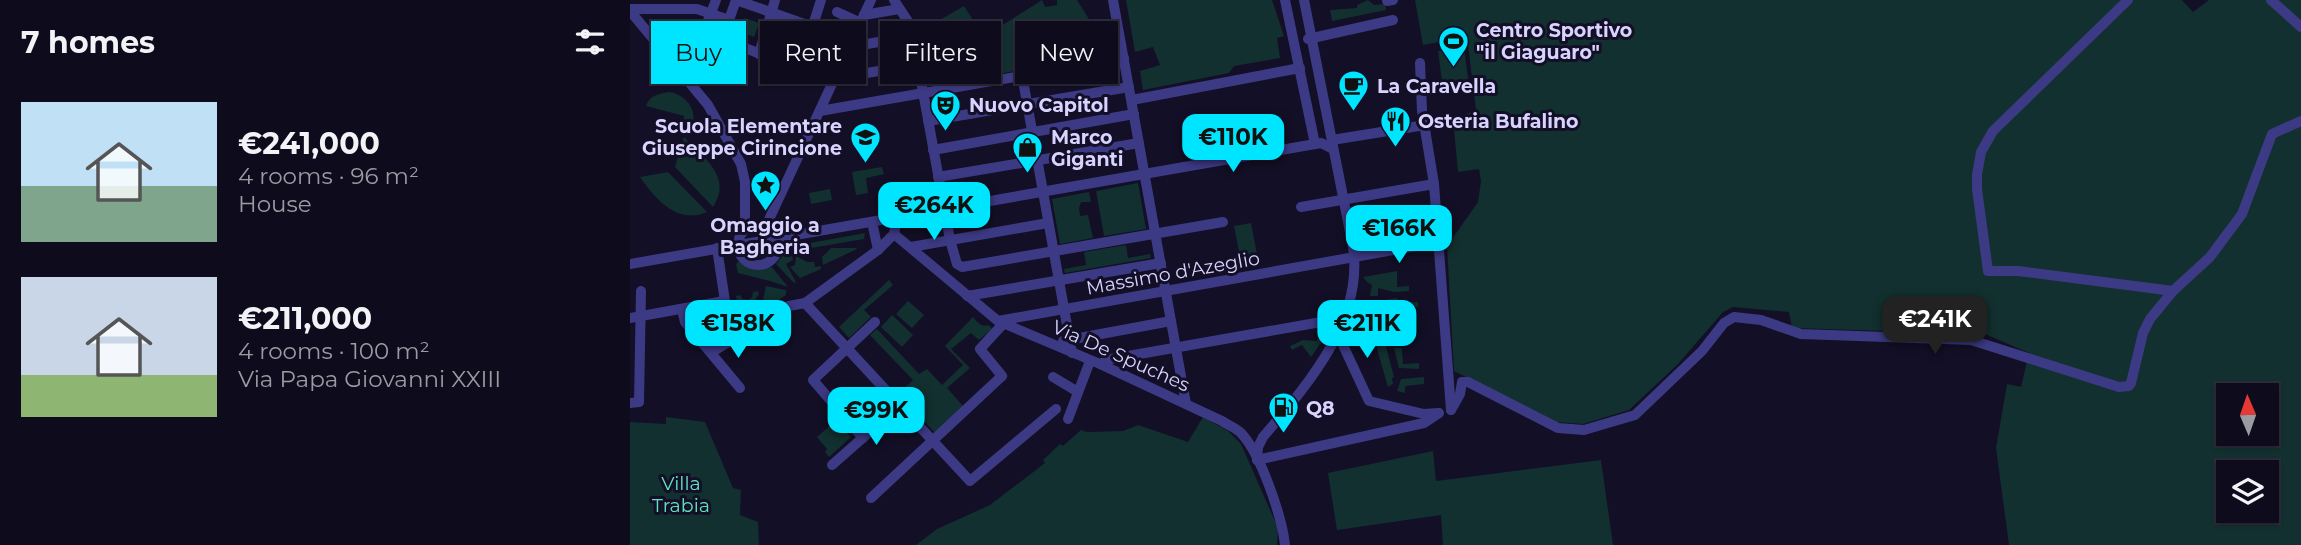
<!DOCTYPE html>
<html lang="en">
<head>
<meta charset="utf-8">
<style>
	:root { --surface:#0e0b1c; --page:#171425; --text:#f1f3f6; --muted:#9b9ba3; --line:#2e2b3b; --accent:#00e5ff }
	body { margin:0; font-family:Montserrat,sans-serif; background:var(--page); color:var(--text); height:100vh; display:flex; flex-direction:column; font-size:26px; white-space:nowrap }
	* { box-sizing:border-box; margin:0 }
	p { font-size:23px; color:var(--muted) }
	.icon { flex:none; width:38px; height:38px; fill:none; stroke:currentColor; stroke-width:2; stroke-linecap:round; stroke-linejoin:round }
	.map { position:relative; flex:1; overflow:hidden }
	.panel { display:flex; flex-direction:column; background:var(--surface); width:630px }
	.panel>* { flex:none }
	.hud { position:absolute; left:21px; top:21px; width:665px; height:63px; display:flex; gap:14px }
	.needle { width:46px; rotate:358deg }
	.tools { position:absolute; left:1586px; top:383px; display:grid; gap:14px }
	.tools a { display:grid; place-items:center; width:63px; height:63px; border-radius:0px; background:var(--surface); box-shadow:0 2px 5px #0004,0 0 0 2px var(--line); font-size:35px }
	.price { position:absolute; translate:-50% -60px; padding:0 16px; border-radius:14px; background:var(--accent); color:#111; font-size:23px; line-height:46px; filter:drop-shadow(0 2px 4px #0008) }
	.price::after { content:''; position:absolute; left:50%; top:42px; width:21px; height:16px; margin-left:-10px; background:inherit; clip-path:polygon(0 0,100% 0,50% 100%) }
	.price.current { background:#222; color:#fff }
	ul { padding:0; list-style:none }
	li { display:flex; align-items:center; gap:21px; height:175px; padding:0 21px }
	li span { display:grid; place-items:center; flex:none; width:196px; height:140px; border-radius:0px; color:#555 }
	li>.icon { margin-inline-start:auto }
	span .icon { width:84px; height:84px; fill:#fffc; stroke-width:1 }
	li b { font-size:30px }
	h2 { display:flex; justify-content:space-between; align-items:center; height:84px; padding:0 21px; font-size:30px }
	.pill { padding:0 24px; border-radius:0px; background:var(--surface); box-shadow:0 2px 5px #0004,0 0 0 2px var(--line); font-size:24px; line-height:63px }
	.pill.current { background:var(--accent); color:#111 }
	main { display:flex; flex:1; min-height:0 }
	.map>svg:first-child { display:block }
	.green { fill:#12302f; fill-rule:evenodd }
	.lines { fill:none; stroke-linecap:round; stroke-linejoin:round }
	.minor { stroke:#3d3a85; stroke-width:10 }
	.labels { text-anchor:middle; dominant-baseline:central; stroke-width:6; stroke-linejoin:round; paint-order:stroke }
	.poi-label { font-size:19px; font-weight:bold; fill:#d9d4ff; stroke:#130f26; text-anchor:start }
	.street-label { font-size:19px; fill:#d9d4ff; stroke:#130f26 }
	.park-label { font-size:19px; fill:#5fe0c0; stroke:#130f26 }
</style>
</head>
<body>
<main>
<section class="panel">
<h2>7 homes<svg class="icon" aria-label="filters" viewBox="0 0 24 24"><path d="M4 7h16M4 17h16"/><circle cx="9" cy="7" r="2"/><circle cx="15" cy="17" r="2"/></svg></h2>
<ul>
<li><span style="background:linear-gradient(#bfe0f5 60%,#7fa58c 0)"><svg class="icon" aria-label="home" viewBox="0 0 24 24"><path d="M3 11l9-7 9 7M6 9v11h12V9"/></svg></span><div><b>€241,000</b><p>4 rooms · 96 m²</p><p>House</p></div></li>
<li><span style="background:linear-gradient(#c9d6e8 70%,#8fb573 0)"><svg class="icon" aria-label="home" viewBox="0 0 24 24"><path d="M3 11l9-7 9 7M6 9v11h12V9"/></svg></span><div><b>€211,000</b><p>4 rooms · 100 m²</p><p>Via Papa Giovanni XXIII</p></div></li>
</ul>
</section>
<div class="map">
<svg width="1671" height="545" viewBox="0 0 1671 545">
	<rect width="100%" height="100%" fill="#130f26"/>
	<g class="green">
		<path d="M412,0L415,7L427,5V0H447L481,54L300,86L298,72L304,70L303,64L313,62L306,51L310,49L307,36L291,39L289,32L334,6L354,37Z"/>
		<path d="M496,0H642L654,36L647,38L650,58L604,66L599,73L513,90L510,71L530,65L523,47L505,52Z"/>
		<path d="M738,0L744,5L755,4L756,10L702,21L700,10L727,8V5Z"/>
		<path d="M785,0H1552L1563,12L1579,0H1671V545H1379L1366,448L1377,384L1391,387L1399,353L1355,334L1162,328L1159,312L1103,307L1093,312L1048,364L999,410L953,424L926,422L824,371L817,246L848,202L851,181L849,169L828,172L823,119L846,110L837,37L793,45ZM1598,396H1636V434H1598ZM1598,472H1636V511H1598Z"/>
		<path d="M115,18L129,23L124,37L111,32Z"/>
		<path d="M834,48L839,85L813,89L808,51Z"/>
		<path d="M39,92C57,94 73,116 57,131L53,127L54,116L16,106C20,95 28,94 39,92Z"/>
		<path d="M54,137C74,158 103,177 83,207L45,167Z"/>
		<path d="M252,167L254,174L236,178L238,193L226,195L222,172Z"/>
		<path d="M38,172L77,212C48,225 26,200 10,177Z"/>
		<path d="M508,183L516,229L474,236L466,191Z"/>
		<path d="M200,189L202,200L181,204L179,193Z"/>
		<path d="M459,192L461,202H451L449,208L450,216L458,215L463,238L430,244L422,199Z"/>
		<path d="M621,223L627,254L610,257L604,226Z"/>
		<path d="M235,233L234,239L181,248L180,243Z"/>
		<path d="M171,244L172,250L162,255L163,260L156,264L166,282L164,283L146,264L155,253L157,247Z"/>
		<path d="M496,245L498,258L520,254L521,258L435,273L434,269L456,265L454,252Z"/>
		<path d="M201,248H226L227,249L193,265L192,257Z"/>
		<path d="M166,256L177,262H184L185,267L191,266V269L170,278L160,267L165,265Z"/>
		<path d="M109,261L126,270L142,267L158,287L140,281L108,273L106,264Z"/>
		<path d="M767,271V287L779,286V291L764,292L748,288V296H740L742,285L737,282L733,277Z"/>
		<path d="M259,280L263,285L234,310L241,317L219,338L209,327Z"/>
		<path d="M136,286L156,290V295L115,321L133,300Z"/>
		<path d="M128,291L129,294L115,316H110L106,296L110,295L113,299L118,300L122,297L123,292Z"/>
		<path d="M767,298L768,304L788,302V307L770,309L771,324L785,325L786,339L767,341L758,299Z"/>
		<path d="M278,301L294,315L282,328L266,314Z"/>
		<path d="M732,305L751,309L756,347L764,377L762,378L763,384L758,387L747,349L744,313L731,314Z"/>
		<path d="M87,313L91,332L85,335L69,317Z"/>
		<path d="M262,315L283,335L272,347L251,327Z"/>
		<path d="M343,317C347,322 352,328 359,325L362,329L349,340L341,333L321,349L340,368L317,388L333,406L304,432L269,393L283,380L240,335L247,329L289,374L297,369L312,385L333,365L315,346Z"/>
		<path d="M695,332H698L681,357L672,345L662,350L660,346L673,340L686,341Z"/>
		<path d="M764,348H772L773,364L789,363V369L769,368Z"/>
		<path d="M794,377V384L775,386V393L767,391L771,379Z"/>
		<path d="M36,417L75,422L103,488L111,490L110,515L128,522L129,545H0V422L36,424Z"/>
		<path d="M573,417L598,431L611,444L648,528L647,545H286L307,529L360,505L415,463L413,460L430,444L433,446L451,430L457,432L493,431L508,425L558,442Z"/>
		<path d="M203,423L210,430H214L221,437L199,457L195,452L197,449L187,437Z"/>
		<path d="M803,451L806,481L971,460L983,545H813L811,515L707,530L698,473Z"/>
	</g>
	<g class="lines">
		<g class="minor">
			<path d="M264,0L281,26L320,240L327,264L332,267L593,222"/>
			<path d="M483,0L556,404"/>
			<path d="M655,0L685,144"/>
			<path d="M1498,0L1363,131L1351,152L1347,175V189L1358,271H1388L1543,291"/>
			<path d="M1641,0L1671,27"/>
			<path d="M757,1L763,0"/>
			<path d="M0,9H67L99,20L92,39L203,82"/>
			<path d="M0,11L78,105L111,164L115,182V228"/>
			<path d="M207,12L231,23"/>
			<path d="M234,15L269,9"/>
			<path d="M99,20L106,0L183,27"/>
			<path d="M678,39L763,20"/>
			<path d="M220,47L283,36"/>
			<path d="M129,54L145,0"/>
			<path d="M79,63L104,67"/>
			<path d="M790,63L792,111L804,184L821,410"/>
			<path d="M169,69L191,0"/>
			<path d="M392,75L442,353"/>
			<path d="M51,78L56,77L86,0"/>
			<path d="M204,78L288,65"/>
			<path d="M502,100L670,68"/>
			<path d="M190,111L494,58"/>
			<path d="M298,121L499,87"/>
			<path d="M702,140L795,125"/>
			<path d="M303,150L504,114"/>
			<path d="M308,177L509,143"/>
			<path d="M671,207L804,184"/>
			<path d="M242,222L248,250"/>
			<circle cx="128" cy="245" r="20"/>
			<path d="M136,226L241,0"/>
			<path d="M264,234L368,321L470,364L592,421C598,425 606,428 611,433C631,454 652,517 655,545"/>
			<path d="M281,247L418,223"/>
			<path d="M87,248L99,328L104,339"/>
			<path d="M0,264L691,143L703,149"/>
			<path d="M337,296L531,263"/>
			<path d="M175,303L340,481L426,409"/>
			<path d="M52,310L55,322L110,388"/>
			<path d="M0,318L94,301"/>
			<path d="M368,321L808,242"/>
			<path d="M707,338L712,343L739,401L794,414L808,413"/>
			<path d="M433,341L541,321"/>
			<path d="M82,352L159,306L175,303L248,250L264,234L267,218"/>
			<path d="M470,364L481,359L714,318"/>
			<path d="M423,377L448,392"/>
			<path d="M0,403L9,402L11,291"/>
			<path d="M821,410L830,394L832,382H838L928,428L954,430L1005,415L1072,351L1094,323L1104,317L1131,320L1171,334L1341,340L1489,387L1499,386L1501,383L1513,333L1520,319L1543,291L1580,257L1612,214L1642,134L1671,121"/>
			<path d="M438,419L460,361"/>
			<path d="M233,438L183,380L245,322"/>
			<path d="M627,460L628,447L633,437C678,384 734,321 723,247L674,0"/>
			<path d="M627,460L794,423L809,413"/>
			<path d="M202,465L270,405"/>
			<path d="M241,498L372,376L350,349L373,324"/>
		</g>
	</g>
	<defs>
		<symbol id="stadium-pin" viewBox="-11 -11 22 30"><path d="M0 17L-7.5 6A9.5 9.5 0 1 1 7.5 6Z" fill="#00e5ff" stroke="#130f26"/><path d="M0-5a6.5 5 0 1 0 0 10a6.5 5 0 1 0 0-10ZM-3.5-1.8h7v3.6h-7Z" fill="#111"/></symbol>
		<symbol id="cafe-pin" viewBox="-11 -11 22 30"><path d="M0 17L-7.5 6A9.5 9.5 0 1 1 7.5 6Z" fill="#00e5ff" stroke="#130f26"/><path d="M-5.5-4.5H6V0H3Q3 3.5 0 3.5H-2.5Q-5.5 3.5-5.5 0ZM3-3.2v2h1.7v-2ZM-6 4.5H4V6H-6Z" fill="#111"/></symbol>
		<symbol id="theatre-pin" viewBox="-11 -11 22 30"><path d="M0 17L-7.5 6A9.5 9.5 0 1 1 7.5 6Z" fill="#00e5ff" stroke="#130f26"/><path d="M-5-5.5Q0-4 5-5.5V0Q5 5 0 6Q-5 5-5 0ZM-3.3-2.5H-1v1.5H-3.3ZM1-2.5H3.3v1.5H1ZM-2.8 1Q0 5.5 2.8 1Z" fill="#111"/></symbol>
		<symbol id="restaurant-pin" viewBox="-11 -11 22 30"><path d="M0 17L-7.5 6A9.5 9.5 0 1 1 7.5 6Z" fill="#00e5ff" stroke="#130f26"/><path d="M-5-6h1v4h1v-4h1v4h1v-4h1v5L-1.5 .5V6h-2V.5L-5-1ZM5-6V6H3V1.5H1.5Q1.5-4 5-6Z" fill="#111"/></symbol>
		<symbol id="school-pin" viewBox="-11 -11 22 30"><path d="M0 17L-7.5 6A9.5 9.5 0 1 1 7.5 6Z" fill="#00e5ff" stroke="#130f26"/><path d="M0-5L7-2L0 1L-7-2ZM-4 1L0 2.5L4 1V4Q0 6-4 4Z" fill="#111"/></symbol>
		<symbol id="shop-pin" viewBox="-11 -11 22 30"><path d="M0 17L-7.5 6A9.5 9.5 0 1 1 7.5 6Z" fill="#00e5ff" stroke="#130f26"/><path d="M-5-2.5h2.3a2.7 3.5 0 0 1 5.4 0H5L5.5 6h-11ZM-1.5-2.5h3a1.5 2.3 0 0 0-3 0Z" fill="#111"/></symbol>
		<symbol id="sight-pin" viewBox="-11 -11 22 30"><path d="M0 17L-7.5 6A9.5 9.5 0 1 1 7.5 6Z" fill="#00e5ff" stroke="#130f26"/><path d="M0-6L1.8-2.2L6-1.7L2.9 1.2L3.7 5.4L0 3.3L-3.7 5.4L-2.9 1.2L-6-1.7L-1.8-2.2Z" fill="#111"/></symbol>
		<symbol id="fuel-pin" viewBox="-11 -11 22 30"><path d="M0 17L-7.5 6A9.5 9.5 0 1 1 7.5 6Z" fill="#00e5ff" stroke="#130f26"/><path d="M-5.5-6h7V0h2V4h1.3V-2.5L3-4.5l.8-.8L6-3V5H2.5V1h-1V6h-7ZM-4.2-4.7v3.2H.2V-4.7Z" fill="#111"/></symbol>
	</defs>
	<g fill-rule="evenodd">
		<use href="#stadium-pin" x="806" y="24" width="35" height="47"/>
		<use href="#cafe-pin" x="706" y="68" width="35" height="47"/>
		<use href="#theatre-pin" x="298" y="88" width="35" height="47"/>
		<use href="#restaurant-pin" x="748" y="104" width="35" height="47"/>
		<use href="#school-pin" x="218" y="120" width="35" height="47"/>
		<use href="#shop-pin" x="380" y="130" width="35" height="47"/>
		<use href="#sight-pin" x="118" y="168" width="35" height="47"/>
		<use href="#fuel-pin" x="636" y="390" width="35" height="47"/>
	</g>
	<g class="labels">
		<g class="poi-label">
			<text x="846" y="30">Centro Sportivo<tspan x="846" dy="22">"il Giaguaro"</tspan></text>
			<text x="747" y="86">La Caravella</text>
			<text x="339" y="105">Nuovo Capitol</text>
			<text x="788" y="121">Osteria Bufalino</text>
			<text x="212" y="126" text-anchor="end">Scuola Elementare<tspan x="212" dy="22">Giuseppe Cirincione</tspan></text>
			<text x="421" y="137">Marco<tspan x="421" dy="22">Giganti</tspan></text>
			<text x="135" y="225" text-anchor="middle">Omaggio a<tspan x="135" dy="22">Bagheria</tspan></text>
			<text x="676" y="408">Q8</text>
		</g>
		<g class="street-label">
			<text transform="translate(543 273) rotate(-10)">Massimo d'Azeglio</text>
			<text transform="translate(491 356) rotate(24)">Via De Spuches</text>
		</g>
		<g class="park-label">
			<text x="51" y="483">Villa<tspan x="51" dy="22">Trabia</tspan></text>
		</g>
	</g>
</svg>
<div class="tools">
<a><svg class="needle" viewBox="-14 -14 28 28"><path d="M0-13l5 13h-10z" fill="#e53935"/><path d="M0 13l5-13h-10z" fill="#9b9ba3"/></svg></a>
<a><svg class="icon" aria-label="layers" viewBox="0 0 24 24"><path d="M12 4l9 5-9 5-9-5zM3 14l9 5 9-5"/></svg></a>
</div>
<b class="price" style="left:603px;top:174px">€110K</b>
<b class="price" style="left:304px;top:242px">€264K</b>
<b class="price" style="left:769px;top:265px">€166K</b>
<b class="price current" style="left:1305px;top:356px">€241K</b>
<b class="price" style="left:108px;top:360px">€158K</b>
<b class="price" style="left:737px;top:360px">€211K</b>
<b class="price" style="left:246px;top:447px">€99K</b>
<div class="hud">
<a class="pill current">Buy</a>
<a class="pill">Rent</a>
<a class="pill">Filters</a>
<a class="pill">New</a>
</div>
</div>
</main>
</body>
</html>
